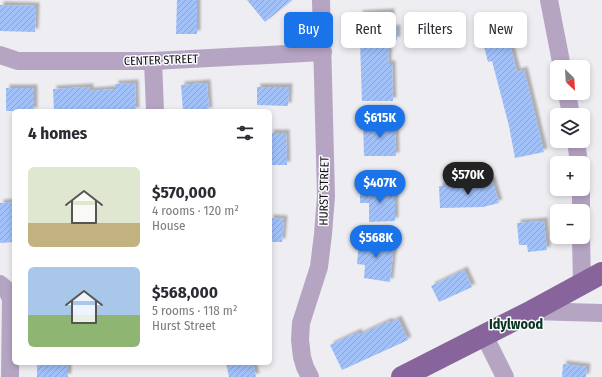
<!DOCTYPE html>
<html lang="en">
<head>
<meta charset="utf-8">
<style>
	:root { --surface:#fff; --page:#f2f2f3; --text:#2b2b33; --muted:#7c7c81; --accent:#1a73e8 }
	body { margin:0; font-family:"Fira Sans Condensed",sans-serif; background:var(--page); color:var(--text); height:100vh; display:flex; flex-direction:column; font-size:15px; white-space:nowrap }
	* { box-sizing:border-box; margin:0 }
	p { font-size:13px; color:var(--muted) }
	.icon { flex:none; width:22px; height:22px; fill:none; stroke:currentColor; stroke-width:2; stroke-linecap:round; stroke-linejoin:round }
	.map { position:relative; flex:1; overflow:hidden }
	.details { position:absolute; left:12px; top:109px; width:260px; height:256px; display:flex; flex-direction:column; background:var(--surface); border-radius:6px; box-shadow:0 2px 6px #0003 }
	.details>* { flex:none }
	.top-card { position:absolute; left:284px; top:12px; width:258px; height:36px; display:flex; gap:8px }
	.needle { width:26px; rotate:155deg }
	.buttons { position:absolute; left:550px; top:60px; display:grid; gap:8px }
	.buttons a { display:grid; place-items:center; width:40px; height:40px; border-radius:6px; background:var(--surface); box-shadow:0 2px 6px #0003; font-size:20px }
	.price { position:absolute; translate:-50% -34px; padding:0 9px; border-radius:14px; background:var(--accent); color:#fff; font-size:13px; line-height:26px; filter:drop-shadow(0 1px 2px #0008) }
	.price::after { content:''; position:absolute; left:50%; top:24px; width:12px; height:9px; margin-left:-6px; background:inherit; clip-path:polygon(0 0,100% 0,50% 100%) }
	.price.on { background:#222; color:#fff }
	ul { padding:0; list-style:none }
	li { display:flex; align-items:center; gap:12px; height:100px; padding:0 16px }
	li span { display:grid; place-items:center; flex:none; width:112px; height:80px; border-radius:6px; color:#555 }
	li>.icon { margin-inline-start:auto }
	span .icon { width:48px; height:48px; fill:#fffc; stroke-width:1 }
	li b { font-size:17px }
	h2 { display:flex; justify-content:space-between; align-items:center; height:48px; padding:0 16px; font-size:17px }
	.pill { padding:0 14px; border-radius:6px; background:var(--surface); box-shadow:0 2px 6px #0003; font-size:14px; line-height:36px }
	.pill.on { background:var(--accent); color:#fff }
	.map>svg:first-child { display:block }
	.building { fill:url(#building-hatch); filter:url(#shadow) }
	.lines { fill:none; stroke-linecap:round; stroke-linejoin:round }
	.minor { stroke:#b6a4c3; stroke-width:18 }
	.major { stroke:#87659c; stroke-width:22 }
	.labels { text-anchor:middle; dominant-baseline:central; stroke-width:3; stroke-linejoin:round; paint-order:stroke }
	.street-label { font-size:12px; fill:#101012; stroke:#fbfbff }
	.quarter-label { font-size:14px; font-weight:bold; fill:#0a3621; stroke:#fbfbff }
</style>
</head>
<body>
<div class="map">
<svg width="602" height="377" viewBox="0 0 602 377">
	<defs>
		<pattern id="building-hatch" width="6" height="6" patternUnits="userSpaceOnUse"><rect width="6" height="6" fill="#a1c1f8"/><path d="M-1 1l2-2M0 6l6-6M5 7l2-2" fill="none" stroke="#8aa5d4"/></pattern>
		<filter id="shadow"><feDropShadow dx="3.5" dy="-3.5" stdDeviation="1" flood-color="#0004"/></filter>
	</defs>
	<rect width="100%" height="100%" fill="#ededf2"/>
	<g class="building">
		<path d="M177,0H197V34H176Z"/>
		<path d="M247,0H292L265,22Z"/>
		<path d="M0,5L36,6L35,32L0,31Z"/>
		<path d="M391,12V29L397,28V40H389L388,64H392L393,101H362L359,14Z"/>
		<path d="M504,22L517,72L524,70L544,152L515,158L509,126L492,61L488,62L479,28Z"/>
		<path d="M135,83L136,111H54L53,89L90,87V91L115,89V84Z"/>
		<path d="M207,83L209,111H183L181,85Z"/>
		<path d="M257,87H289L288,106L257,105Z"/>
		<rect x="6" y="88" width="28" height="23"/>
		<path d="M395,122L396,156H364L363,123Z"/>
		<path d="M270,133H286L287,165H270Z"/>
		<path d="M492,180L499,203L483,207L440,208L439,186H473Z"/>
		<path d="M395,188V221L369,222V203H360V189Z"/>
		<path d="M14,202V242L0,243V203Z"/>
		<path d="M270,218L284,219L282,242H270Z"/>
		<path d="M544,221L547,250L528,252L527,245H519L517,223Z"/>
		<path d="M359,240L394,243L390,282L364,278L365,265L357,264Z"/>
		<path d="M464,270L472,287L439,302L431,286Z"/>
		<path d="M398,319L408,340L342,370L330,345L358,332L359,335L389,321L390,323Z"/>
		<rect x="37" y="363" width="31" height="14"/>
		<path d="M226,363H253L256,377H229Z"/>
		<path d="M563,364L587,367L586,377H562Z"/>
	</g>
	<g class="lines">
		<g class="minor">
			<path d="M549,0L562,67"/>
			<path d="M0,55L18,61H153L323,52"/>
			<path d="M153,61L155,111"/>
			<path d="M567,93L571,115"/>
			<path d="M576,141L579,163"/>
			<path d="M581,189V211"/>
			<path d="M581,237L582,284"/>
			<path d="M0,284L7,290L11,299L10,377"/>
			<path d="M532,311L602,313"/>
			<path d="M484,335L505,377"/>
			<path d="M310,377L305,367L302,357L300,340L301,323L319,267L323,234L326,196L321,0"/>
		</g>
		<path class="major" d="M402,377L532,311L602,273"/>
	</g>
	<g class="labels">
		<g class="street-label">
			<text transform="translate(161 60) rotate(-2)">CENTER STREET</text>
			<text transform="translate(324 191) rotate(-89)">HURST STREET</text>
		</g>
		<g class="quarter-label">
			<text x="516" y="324">Idylwood</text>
		</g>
	</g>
</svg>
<div class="buttons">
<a><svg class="needle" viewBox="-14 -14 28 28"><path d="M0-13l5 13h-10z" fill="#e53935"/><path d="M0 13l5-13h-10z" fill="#7c7c81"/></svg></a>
<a><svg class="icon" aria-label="layers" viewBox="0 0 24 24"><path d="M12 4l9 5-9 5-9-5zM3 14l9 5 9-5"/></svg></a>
<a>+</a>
<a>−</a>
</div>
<b class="price" style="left:380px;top:139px">$615K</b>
<b class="price on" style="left:468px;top:196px">$570K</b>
<b class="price" style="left:380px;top:204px">$407K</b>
<b class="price" style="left:376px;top:259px">$568K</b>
<div class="top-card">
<a class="pill on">Buy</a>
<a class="pill">Rent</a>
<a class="pill">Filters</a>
<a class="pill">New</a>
</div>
<section class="details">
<h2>4 homes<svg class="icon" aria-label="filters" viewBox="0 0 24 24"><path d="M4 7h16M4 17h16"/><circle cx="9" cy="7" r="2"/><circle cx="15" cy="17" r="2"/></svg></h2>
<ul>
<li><span style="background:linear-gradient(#dfe7d0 70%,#c2b280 0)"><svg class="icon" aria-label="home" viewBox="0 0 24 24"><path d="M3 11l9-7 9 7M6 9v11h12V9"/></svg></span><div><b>$570,000</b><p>4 rooms · 120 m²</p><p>House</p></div></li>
<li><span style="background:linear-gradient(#a9c7e8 60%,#8fb573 0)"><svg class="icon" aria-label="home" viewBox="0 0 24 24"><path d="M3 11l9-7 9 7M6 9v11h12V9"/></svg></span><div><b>$568,000</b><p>5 rooms · 118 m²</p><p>Hurst Street</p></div></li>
</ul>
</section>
</div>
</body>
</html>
